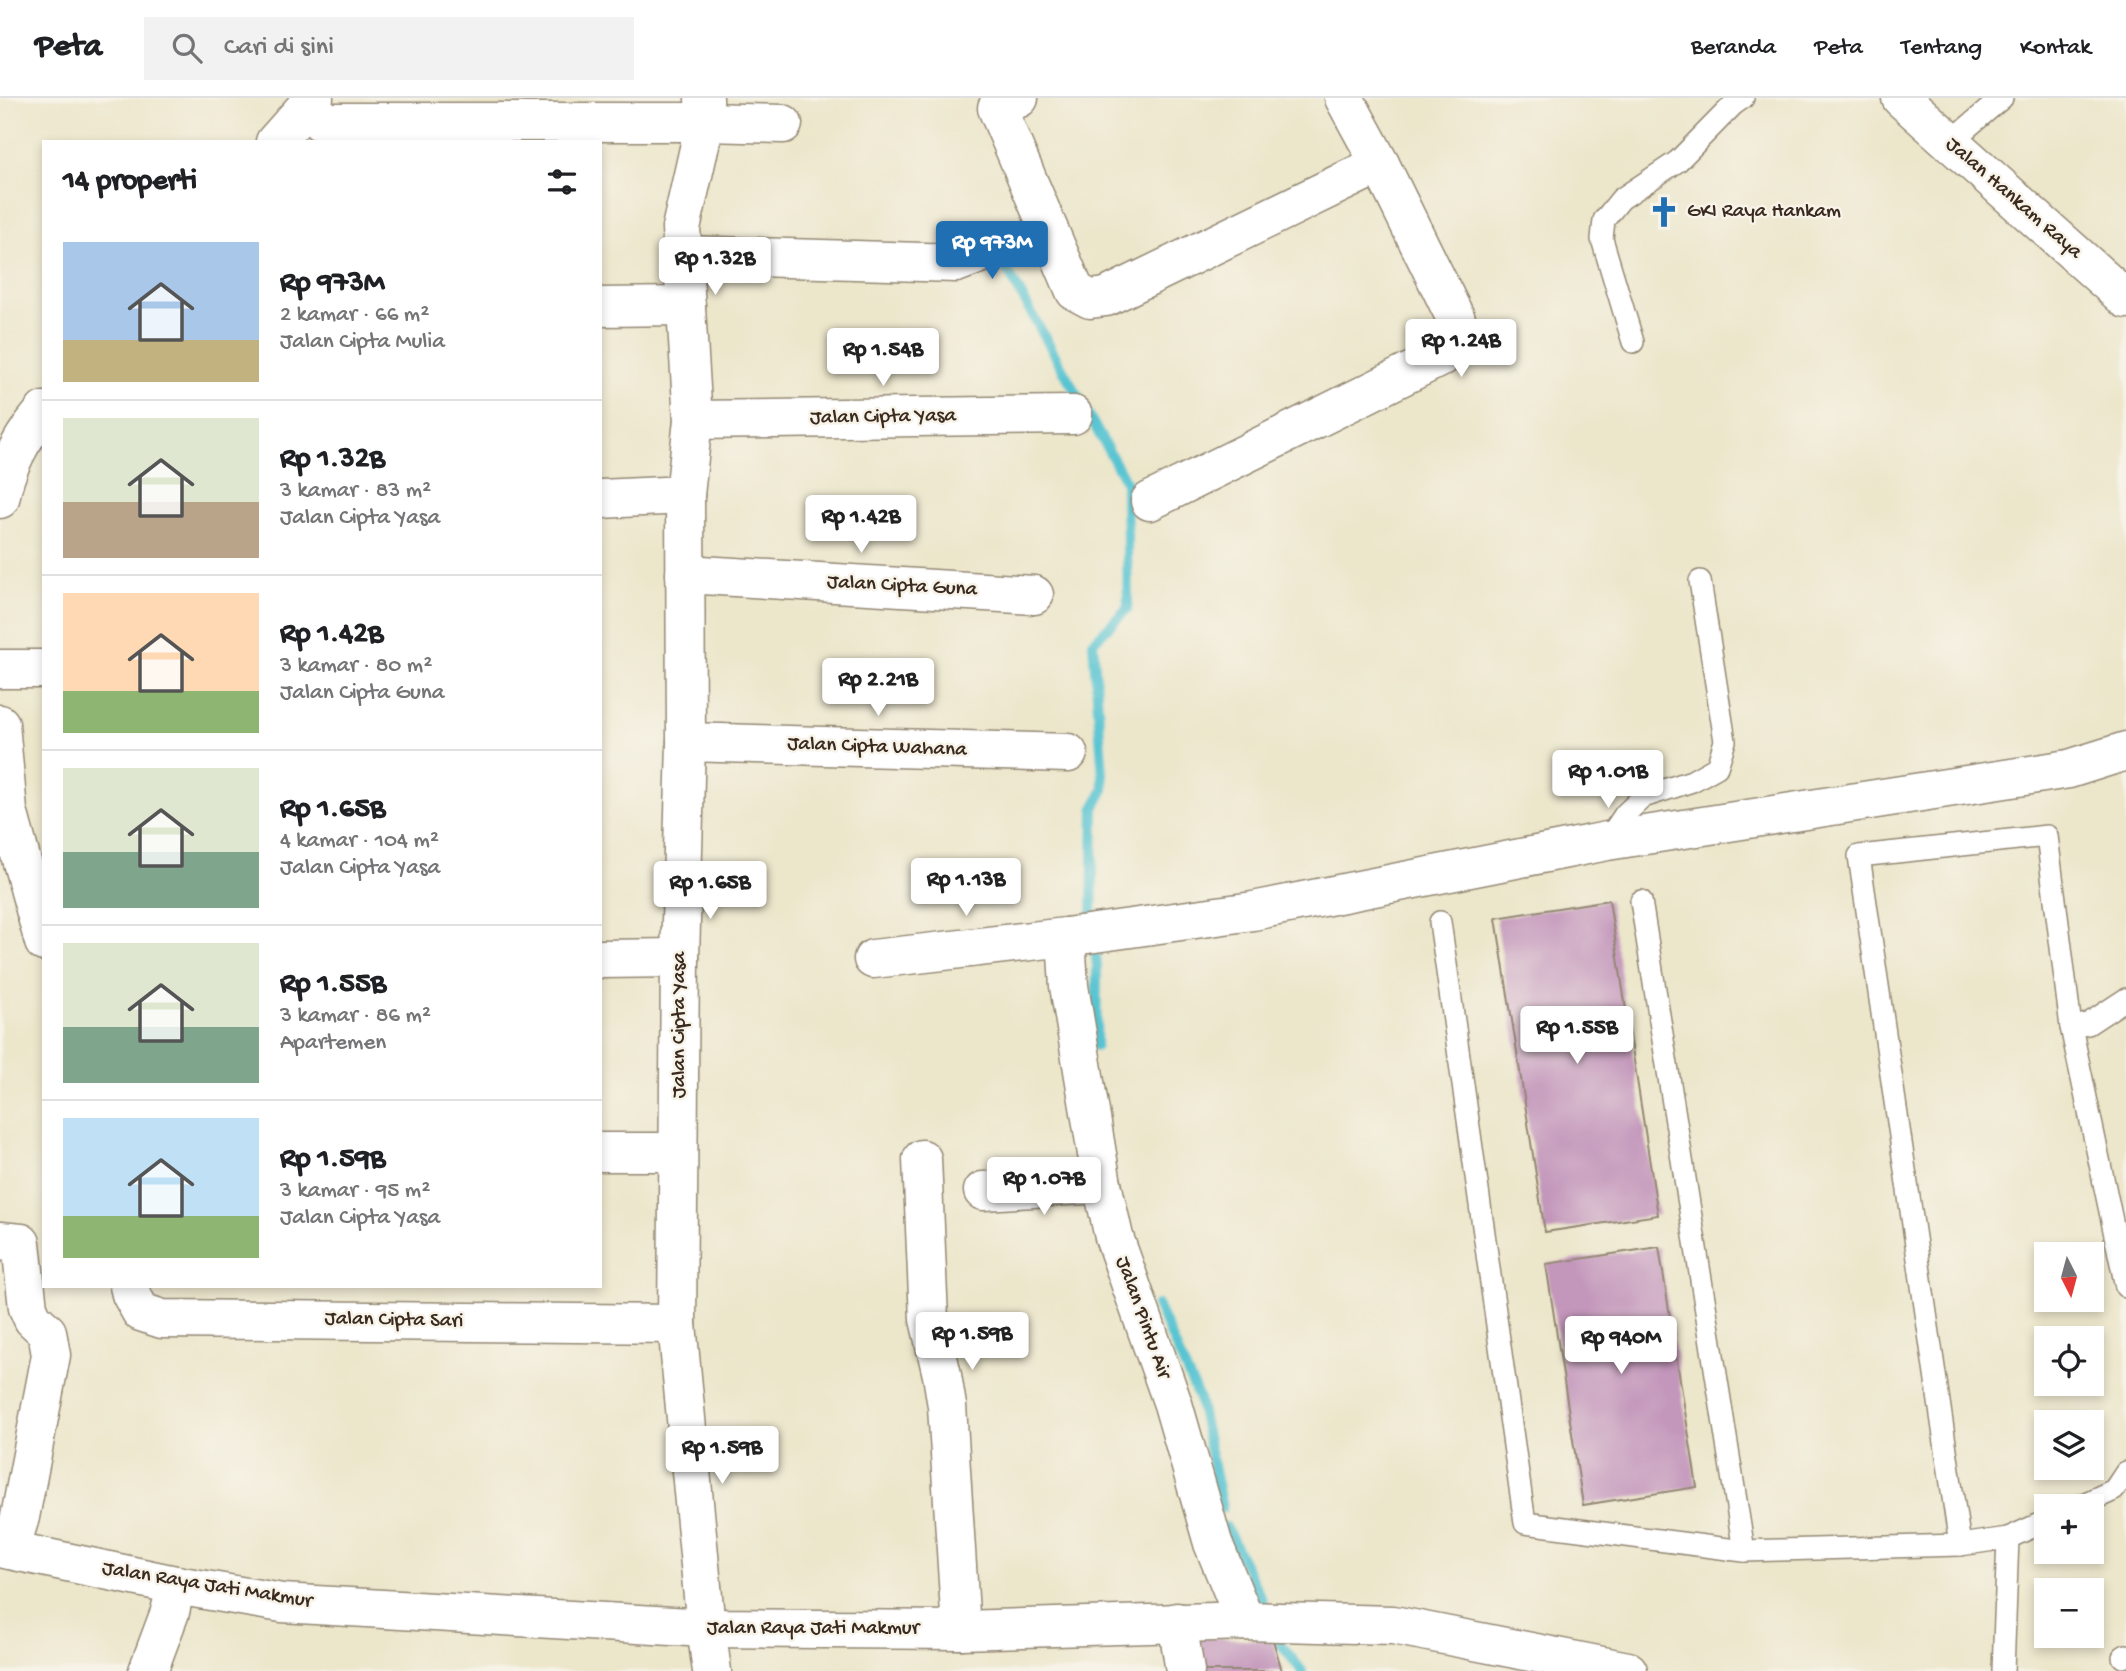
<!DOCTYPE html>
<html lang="id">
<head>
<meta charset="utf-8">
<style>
	:root { --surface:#fff; --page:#f2f2f2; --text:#202124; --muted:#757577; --line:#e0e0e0; --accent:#1f6fb2 }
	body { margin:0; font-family:"Gochi Hand",sans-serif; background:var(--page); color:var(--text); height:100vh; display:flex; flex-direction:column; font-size:26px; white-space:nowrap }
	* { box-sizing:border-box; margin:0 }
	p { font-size:23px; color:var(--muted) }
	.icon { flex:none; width:38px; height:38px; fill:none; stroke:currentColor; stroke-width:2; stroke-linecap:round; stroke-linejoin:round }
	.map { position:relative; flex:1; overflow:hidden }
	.sheet { position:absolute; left:42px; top:42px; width:560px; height:1148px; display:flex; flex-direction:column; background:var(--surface); border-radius:0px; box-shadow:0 4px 10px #0003 }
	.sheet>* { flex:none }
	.needle { width:46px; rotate:174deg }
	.buttons { position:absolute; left:2034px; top:1144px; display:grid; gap:14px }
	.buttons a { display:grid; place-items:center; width:70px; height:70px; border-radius:0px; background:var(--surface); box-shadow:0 4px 10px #0003; font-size:35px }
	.price { position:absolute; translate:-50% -60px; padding:0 16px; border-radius:7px; background:#fff; color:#222; font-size:23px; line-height:46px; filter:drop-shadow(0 2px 4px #0008) }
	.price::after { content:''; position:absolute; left:50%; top:42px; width:21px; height:16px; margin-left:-10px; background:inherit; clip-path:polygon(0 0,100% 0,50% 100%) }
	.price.on { background:var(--accent); color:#fff }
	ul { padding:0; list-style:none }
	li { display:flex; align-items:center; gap:21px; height:175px; padding:0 21px }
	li+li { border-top:2px solid var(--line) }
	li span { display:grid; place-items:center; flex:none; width:196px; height:140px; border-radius:0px; color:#555 }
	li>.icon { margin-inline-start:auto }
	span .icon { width:84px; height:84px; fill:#fffc; stroke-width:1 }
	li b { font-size:30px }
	h2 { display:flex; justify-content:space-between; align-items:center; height:84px; padding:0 21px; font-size:30px }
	header { display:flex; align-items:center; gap:42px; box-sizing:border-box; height:98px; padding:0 35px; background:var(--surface); border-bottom:2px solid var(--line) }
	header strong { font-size:33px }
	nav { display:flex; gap:38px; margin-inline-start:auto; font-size:24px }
	.search { width:490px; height:63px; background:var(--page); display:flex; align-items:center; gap:18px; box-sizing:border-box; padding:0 24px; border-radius:0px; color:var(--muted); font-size:26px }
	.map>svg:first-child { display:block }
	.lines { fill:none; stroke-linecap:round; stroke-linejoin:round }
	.stream { stroke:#59c4d2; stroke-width:10 }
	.building { fill:#c396bb }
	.lane-casing { stroke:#948874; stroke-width:24 }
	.street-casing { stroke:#948874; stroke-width:41 }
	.primary-casing { stroke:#948874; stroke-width:41 }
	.lane { stroke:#fff; stroke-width:21 }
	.street { stroke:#fff; stroke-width:38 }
	.primary { stroke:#fff; stroke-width:38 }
	.labels { text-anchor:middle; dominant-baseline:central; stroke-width:5; stroke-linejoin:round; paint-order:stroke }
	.street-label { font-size:21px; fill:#3b2a1e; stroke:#f7f3e8 }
	.poi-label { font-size:21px; fill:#3b2a1e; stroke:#f7f3e8; text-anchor:start }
</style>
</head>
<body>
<header>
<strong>Peta</strong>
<div class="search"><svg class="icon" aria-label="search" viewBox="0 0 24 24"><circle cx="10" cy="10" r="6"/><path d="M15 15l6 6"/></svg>Cari di sini</div>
<nav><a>Beranda</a><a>Peta</a><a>Tentang</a><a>Kontak</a></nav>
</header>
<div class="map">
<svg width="2126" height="1573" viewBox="0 0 2126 1573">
	<rect width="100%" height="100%" fill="#f7f3e8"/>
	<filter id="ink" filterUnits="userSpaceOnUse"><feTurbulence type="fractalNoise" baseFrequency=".0143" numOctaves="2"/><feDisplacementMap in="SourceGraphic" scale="14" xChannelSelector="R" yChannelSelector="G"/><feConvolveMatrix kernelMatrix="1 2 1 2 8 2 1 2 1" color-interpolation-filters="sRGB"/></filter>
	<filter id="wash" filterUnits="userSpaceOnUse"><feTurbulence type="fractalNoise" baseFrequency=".00686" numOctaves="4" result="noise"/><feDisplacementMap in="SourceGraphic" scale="28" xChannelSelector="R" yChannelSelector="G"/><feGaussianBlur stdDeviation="1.57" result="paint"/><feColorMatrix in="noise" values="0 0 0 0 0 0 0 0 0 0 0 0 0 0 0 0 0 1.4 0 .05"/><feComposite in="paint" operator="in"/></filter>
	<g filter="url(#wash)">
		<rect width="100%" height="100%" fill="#ece6cb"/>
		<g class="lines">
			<g class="stream">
				<path d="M1001,161L1126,384L1128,510L1093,544L1104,691L1094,710L1092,823L1097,868L1096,948"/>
				<path d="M1157,1207L1199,1301L1222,1410"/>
				<path d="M1226,1429L1263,1504"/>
				<path d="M1280,1545L1302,1573"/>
			</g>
		</g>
		<g id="blocks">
			<g class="building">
				<path d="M1609,802L1658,1117L1545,1134L1496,820Z"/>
				<path d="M1659,1149L1697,1389L1583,1407L1546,1166Z"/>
				<path d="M1188,1539L1273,1542L1282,1573H1195Z"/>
			</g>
		</g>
	</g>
	<g filter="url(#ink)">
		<use href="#blocks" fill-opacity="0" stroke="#948874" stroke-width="2"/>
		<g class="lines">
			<defs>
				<g id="lane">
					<path d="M1949,45L2002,0"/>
					<path d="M1633,244L1602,141L1604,122L1621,101L1678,63L1733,7L1743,0"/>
					<path d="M1607,743L1625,716L1643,699L1692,683L1717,669L1725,643L1700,483"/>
					<path d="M1641,803L1744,1453"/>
					<path d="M1440,824L1525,1425L1744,1453L1960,1447L2008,1440L2046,1423"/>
					<path d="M2071,929L2088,926L2126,901"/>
					<path d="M2077,1409L2114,1392L2126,1374"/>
					<path d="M1960,1447L1859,758L2047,738L2071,929L2126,1189"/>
					<path d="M2123,1559L2126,1557"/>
					<path d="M2003,1573L2008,1440"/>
				</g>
				<g id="street">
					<path d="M704,0L705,24L681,130L693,322L685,397L686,644L680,860L677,1226L706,1530L712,1573"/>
					<path d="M1019,0L997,10L1075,193L1090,201L1106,199L1380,66"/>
					<path d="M321,24H705L783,26"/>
					<path d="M275,44L314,0"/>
					<path d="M683,157L956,165L1006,146"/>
					<path d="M600,209L686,208"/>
					<path d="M693,322L1073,317"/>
					<path d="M0,401C6,368 22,339 44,313"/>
					<path d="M600,401L685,397"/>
					<path d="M1150,403L1441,259C1455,249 1459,238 1456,221L1380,66L1344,0"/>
					<path d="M685,476L1034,497"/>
					<path d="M0,571H44"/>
					<path d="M0,626L8,713L44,844"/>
					<path d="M686,644L1068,655"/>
					<path d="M600,861L680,860"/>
					<path d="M873,861L1066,839"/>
					<path d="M600,1054H678"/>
					<path d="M922,1061L929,1221L942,1277L947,1308L961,1532"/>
					<path d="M983,1093L1102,1086"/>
					<path d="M0,1143L21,1145L28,1210L33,1221L47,1234L51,1257L20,1419L10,1452"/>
					<path d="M129,1188L131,1196L141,1214L162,1221L677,1226"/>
					<path d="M1245,1523L1213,1445L1173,1306L1114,1139L1102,1086L1069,888L1066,839L1253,813L1607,743L2069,671L2126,653"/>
					<path d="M1177,1524L1185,1573"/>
					<path d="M148,1573L170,1514L176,1487"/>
				</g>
				<g id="primary">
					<path d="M1901,0L2126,201"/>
					<path d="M0,1450L176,1487L282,1505L706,1530L961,1532L1245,1523L1393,1527L1628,1573"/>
				</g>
			</defs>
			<use href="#lane" class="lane-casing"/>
			<use href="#street" class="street-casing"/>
			<use href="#primary" class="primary-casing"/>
			<use href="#lane" class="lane"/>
			<use href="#street" class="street"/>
			<use href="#primary" class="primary"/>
		</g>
	</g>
	<defs>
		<symbol id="church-bare" viewBox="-9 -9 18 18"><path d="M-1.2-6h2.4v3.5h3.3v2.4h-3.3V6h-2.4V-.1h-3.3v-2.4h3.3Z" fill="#1f6fb2" stroke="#f7f3e8" stroke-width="2.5" paint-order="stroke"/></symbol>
	</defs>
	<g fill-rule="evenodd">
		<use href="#church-bare" x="1642" y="92" width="44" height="44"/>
	</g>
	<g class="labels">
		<g class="street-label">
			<text transform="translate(2013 101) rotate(41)">Jalan Hankam Raya</text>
			<text transform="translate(883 320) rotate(-1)">Jalan Cipta Yasa</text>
			<text transform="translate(902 489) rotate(3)">Jalan Cipta Guna</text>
			<text transform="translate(877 650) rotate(2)">Jalan Cipta Wahana</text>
			<text transform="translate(680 927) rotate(-90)">Jalan Cipta Yasa</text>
			<text transform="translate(1142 1220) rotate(70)">Jalan Pintu Air</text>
			<text transform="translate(394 1223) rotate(1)">Jalan Cipta Sari</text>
			<text transform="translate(207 1488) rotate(9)">Jalan Raya Jati Makmur</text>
			<text x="813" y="1531">Jalan Raya Jati Makmur</text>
		</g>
		<g class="poi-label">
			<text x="1687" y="114">GKI Raya Hankam</text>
		</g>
	</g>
</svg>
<div class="buttons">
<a><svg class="needle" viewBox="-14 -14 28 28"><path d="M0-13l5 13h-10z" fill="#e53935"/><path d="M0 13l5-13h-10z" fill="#757577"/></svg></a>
<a><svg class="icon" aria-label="locate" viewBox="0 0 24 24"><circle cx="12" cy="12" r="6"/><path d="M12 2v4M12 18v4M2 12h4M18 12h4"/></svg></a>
<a><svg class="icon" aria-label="layers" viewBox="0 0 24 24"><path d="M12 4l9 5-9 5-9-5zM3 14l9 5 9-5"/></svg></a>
<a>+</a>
<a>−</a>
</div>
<b class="price on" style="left:992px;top:183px">Rp 973M</b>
<b class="price" style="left:715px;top:199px">Rp 1.32B</b>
<b class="price" style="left:1461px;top:281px">Rp 1.24B</b>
<b class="price" style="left:883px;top:290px">Rp 1.54B</b>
<b class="price" style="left:861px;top:457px">Rp 1.42B</b>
<b class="price" style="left:878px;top:620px">Rp 2.21B</b>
<b class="price" style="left:1608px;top:712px">Rp 1.01B</b>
<b class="price" style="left:966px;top:820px">Rp 1.13B</b>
<b class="price" style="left:710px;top:823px">Rp 1.65B</b>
<b class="price" style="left:1577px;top:968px">Rp 1.55B</b>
<b class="price" style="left:1044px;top:1119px">Rp 1.07B</b>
<b class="price" style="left:972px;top:1274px">Rp 1.59B</b>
<b class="price" style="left:1621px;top:1278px">Rp 940M</b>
<b class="price" style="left:722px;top:1388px">Rp 1.59B</b>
<section class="sheet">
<h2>14 properti<svg class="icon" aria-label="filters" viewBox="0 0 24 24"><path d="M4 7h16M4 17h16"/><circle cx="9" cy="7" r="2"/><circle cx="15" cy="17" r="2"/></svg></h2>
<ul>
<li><span style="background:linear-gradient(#a9c7e8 70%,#c2b280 0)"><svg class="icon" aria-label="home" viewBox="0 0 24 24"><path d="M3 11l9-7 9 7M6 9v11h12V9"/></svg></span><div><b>Rp 973M</b><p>2 kamar · 66 m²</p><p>Jalan Cipta Mulia</p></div></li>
<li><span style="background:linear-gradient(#dfe7d0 60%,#b9a48a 0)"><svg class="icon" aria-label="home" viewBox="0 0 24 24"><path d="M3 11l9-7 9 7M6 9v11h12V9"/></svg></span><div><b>Rp 1.32B</b><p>3 kamar · 83 m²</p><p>Jalan Cipta Yasa</p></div></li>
<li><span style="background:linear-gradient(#ffd9b3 70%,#8fb573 0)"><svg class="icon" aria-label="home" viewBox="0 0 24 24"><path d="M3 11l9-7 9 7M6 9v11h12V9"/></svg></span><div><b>Rp 1.42B</b><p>3 kamar · 80 m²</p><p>Jalan Cipta Guna</p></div></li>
<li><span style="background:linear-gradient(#dfe7d0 60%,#7fa58c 0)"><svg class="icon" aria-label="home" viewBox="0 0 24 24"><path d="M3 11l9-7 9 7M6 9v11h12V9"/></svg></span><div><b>Rp 1.65B</b><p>4 kamar · 104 m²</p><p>Jalan Cipta Yasa</p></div></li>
<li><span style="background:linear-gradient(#dfe7d0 60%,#7fa58c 0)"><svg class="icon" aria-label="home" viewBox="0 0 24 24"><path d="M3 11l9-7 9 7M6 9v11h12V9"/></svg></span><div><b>Rp 1.55B</b><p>3 kamar · 86 m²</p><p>Apartemen</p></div></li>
<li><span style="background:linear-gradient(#bfe0f5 70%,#8fb573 0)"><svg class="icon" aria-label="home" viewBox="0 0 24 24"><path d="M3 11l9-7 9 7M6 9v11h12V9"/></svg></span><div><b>Rp 1.59B</b><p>3 kamar · 95 m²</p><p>Jalan Cipta Yasa</p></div></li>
</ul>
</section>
</div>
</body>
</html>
